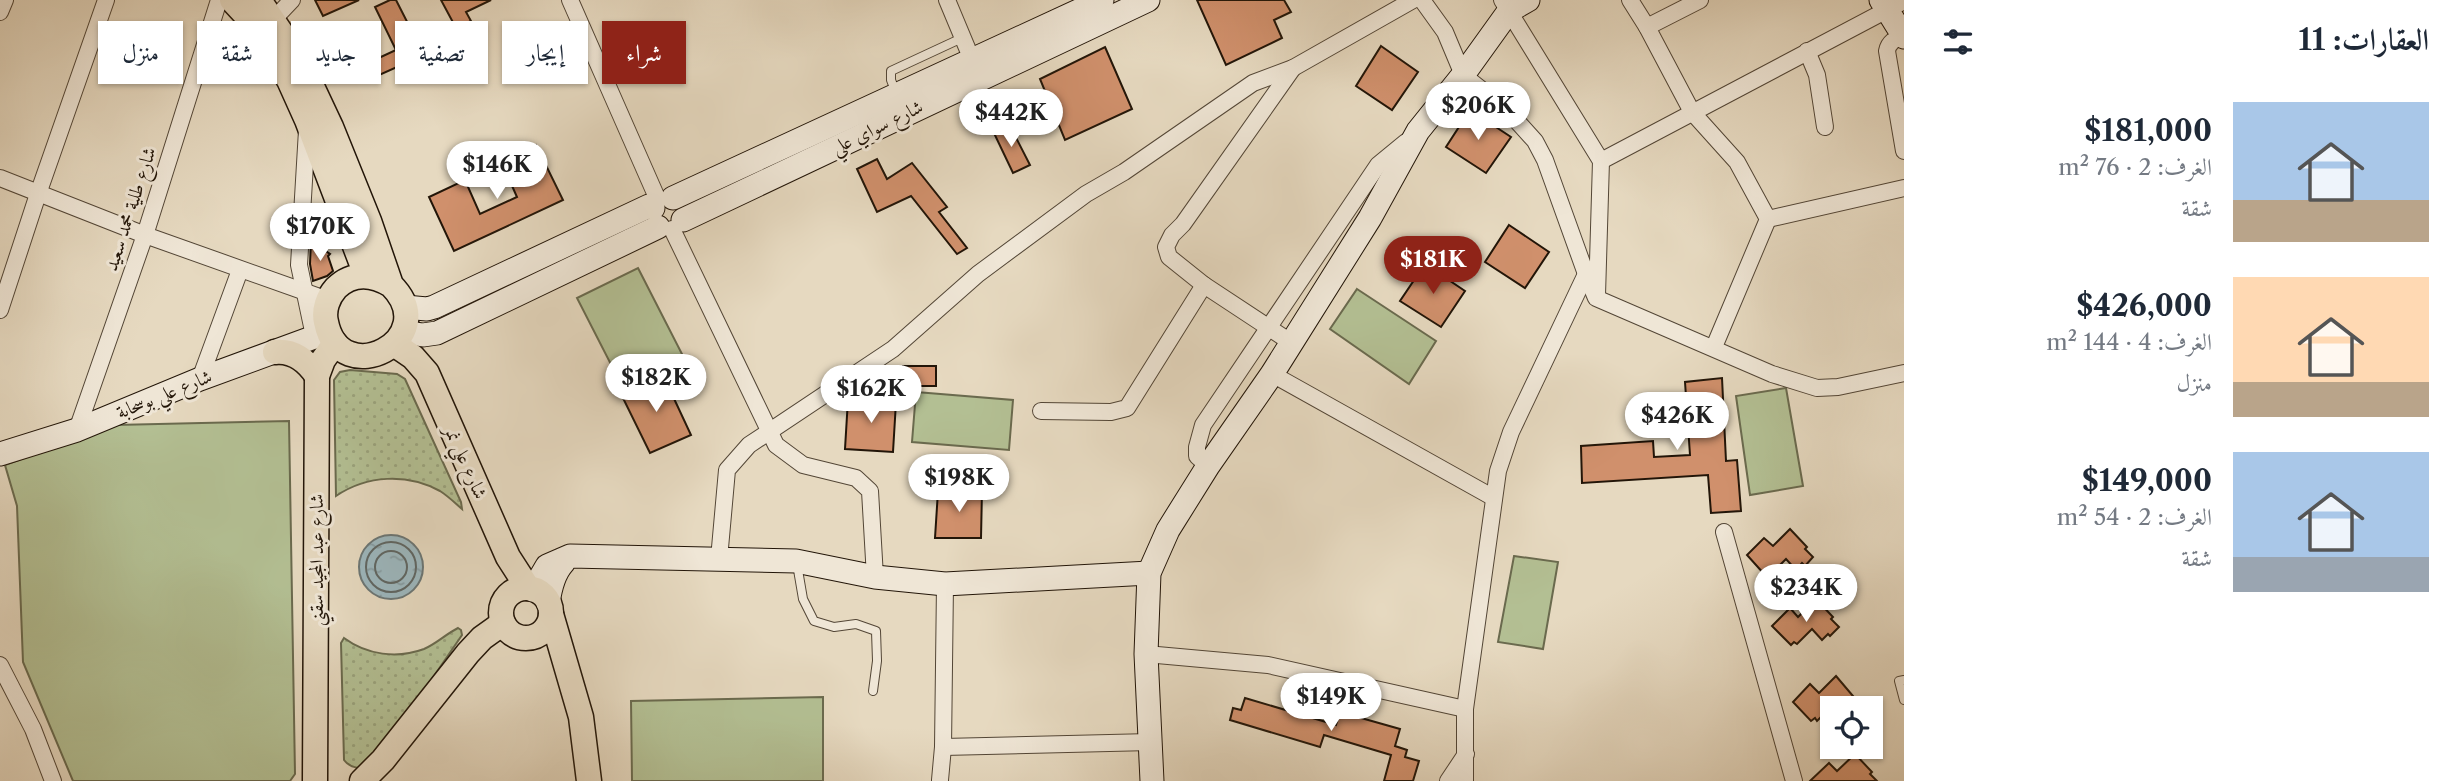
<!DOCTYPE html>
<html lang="ar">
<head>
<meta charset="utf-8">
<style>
	:root { --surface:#fff; --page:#f6f6f7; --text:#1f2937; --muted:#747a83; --accent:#8f2418 }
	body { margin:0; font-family:"Libre Caslon Text",Amiri,serif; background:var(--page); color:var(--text); direction:rtl; height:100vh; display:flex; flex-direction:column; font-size:26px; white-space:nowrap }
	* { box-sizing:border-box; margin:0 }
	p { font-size:23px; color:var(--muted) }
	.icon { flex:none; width:38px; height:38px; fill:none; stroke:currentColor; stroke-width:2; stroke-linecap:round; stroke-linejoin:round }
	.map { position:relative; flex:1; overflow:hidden; direction:ltr }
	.details { display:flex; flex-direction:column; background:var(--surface); width:560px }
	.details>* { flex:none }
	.banner { position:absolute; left:21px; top:21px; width:665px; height:63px; direction:rtl; display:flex; gap:14px }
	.fabs { position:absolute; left:1820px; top:696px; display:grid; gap:14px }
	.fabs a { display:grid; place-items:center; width:63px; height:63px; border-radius:0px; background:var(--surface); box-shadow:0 2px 5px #0004; font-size:35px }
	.price { position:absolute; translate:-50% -60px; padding:0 16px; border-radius:24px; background:#fff; color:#222; font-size:23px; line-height:46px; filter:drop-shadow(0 2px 4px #0008) }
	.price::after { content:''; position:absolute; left:50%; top:42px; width:21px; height:16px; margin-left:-10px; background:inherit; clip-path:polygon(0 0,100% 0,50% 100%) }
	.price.current { background:var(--accent); color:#fff }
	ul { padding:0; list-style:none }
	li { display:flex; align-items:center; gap:21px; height:175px; padding:0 35px }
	li span { display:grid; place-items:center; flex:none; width:196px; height:140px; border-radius:0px; color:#555 }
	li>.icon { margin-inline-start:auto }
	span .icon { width:84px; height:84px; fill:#fffc; stroke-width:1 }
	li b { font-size:30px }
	h2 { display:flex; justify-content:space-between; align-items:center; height:84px; padding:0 35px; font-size:30px }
	.pill { padding:0 24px; border-radius:0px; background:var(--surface); box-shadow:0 2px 5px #0004; font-size:24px; line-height:63px }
	.pill.current { background:var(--accent); color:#fff }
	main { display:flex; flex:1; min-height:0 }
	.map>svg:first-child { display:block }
	.grass { fill:url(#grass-dots); stroke:#6a6a4e; stroke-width:2 }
	.pitch { fill:#b3bf93; stroke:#6a6a4e; stroke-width:2 }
	.water { fill:url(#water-ripples); stroke:#6b7675; stroke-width:2 }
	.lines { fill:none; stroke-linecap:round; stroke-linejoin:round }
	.shore { stroke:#5f6663; stroke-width:2 }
	.building { fill:#d0906c; stroke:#221508; stroke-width:2 }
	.lane-casing { stroke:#534636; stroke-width:10 }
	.street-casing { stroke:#534636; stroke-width:18 }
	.secondary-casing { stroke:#221508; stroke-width:25 }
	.primary-casing { stroke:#221508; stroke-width:27 }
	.lane { stroke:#efe6d6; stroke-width:8 }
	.street { stroke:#efe6d6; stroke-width:16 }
	.secondary { stroke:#efe6d6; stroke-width:23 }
	.primary { stroke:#e6d9c0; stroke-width:24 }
	.labels { text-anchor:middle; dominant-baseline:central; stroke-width:6; stroke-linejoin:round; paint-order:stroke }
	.street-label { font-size:19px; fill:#221508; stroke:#efe6d6 }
</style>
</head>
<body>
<main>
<section class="details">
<h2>العقارات: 11<svg class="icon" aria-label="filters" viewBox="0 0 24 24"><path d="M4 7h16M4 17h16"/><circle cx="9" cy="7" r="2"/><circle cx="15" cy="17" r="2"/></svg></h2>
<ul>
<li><span style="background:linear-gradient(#a9c7e8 70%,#b9a48a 0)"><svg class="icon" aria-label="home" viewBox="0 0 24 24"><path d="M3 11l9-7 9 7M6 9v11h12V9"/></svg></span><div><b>$181,000</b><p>الغرف: 2 · 76 m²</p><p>شقة</p></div></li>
<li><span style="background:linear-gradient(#ffd9b3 75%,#b9a48a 0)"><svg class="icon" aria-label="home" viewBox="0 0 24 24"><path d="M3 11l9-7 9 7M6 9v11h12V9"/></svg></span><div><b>$426,000</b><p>الغرف: 4 · 144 m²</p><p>منزل</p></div></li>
<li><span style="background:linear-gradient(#a9c7e8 75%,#9aa5b1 0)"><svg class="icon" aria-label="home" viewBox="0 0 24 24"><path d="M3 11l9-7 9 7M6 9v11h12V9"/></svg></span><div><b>$149,000</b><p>الغرف: 2 · 54 m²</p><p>شقة</p></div></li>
</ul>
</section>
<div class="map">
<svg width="1904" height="781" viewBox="0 0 1904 781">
	<defs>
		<pattern id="grass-dots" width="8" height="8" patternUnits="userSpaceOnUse" patternTransform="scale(1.75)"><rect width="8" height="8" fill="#b3bf93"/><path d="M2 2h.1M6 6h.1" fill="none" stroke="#9aa37d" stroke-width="1.8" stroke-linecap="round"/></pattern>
		<pattern id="water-ripples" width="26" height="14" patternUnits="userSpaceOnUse" patternTransform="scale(1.75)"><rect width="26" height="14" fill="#9cb7be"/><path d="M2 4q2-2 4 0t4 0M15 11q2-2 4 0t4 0" fill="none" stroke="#869ca2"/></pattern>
	</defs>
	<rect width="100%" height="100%" fill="#e6d9c0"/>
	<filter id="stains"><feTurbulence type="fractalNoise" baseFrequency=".00286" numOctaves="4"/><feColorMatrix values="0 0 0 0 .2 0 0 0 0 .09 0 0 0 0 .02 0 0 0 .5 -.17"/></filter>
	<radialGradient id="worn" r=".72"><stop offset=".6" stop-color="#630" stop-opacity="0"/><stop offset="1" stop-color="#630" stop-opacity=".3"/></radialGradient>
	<g class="grass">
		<path d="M350,370L397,374L405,379L461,502L462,509C455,503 448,496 440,491C407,473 367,475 336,496L334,380L340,372Z"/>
		<path d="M458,628L461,630L462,635L371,768C360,768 351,769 344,760L341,643L344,638C367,655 397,659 424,649C436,644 446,634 458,628Z"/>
	</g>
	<g class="pitch">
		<path d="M638,268L683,356L621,384L577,298Z"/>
		<path d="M1357,289L1436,341L1409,384L1330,329Z"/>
		<path d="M1786,388L1803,486L1750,495L1736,396Z"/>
		<path d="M916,392L1013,400L1009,450L912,442Z"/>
		<path d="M289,421L295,774L290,781H73L23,662L17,506L5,465L115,425Z"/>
		<path d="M1514,556L1558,562L1543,649L1498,642Z"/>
		<path d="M823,697V781H632L631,701Z"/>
	</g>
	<circle class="water" cx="391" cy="567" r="32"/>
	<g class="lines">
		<g class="shore">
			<circle cx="391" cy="567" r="25"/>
			<circle cx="391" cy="567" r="16"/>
		</g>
	</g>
	<g class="building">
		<path d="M315,0H359L323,16Z"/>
		<path d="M390,0H396L424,55L377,76L370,62L396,50L375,7Z"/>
		<path d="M441,0H491L466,12L471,21L456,28Z"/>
		<path d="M1197,0H1284L1291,12L1274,20L1282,38L1226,65Z"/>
		<path d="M1381,46L1418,72L1392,110L1356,86Z"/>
		<path d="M1105,47L1132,109L1065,140L1040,79Z"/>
		<path d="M1470,110L1511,137L1486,173L1446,147Z"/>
		<path d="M1009,124L1030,165L1013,173L993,131Z"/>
		<path d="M536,145L563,200L454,251L429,197L465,180L480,214L517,197L501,161Z"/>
		<path d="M877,159L887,179L912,163L947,207L939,212L967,248L957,254L911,196L877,212L857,169Z"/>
		<path d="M1509,225L1549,252L1525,288L1485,262Z"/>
		<path d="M311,241L330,254L328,256L333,271L327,276L313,281L310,264Z"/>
		<path d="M1425,264L1465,291L1441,327L1400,301Z"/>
		<rect x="903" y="366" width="33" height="20"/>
		<path d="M663,375L691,435L650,453L621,394Z"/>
		<path d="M1722,378L1726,461L1737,460L1741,511L1711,513L1708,475L1582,483L1581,446L1653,441L1654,457L1690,455L1685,382Z"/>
		<path d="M848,399L896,402L893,452L845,449Z"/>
		<path d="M982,490L981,538H935L938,491Z"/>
		<path d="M1790,529L1807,547L1805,549L1813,557L1805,566L1802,563L1796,570L1786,559L1771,574L1769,571L1765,575L1747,555L1764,538L1773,546Z"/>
		<path d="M1816,599L1833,617L1831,619L1839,627L1830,636L1828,634L1822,640L1812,629L1797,644L1794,642L1791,645L1772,626L1790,608L1798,617Z"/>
		<path d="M1836,676L1864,709H1829L1817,721L1815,718L1811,721L1793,702L1810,684L1819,693Z"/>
		<path d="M1245,698L1336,725L1340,712L1400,729L1395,746L1407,750L1405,757L1419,761L1413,781H1384L1391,755L1324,735L1320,747L1230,720L1233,708L1241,710Z"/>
		<path d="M1855,754L1872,772L1870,774L1877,781H1810L1829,763L1837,771Z"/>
	</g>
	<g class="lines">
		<defs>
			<g id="lane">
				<path d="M896,93L891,80V71L962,38"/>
				<path d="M797,564L803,599L814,621L834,627L856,624L876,631L877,661L873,691"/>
				<path d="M1904,680L1899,681L1904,700"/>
			</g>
			<g id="street">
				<path d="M570,0L658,200"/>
				<path d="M947,0L975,67"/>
				<path d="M1422,0L1445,32L1463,75L1506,109L1535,141L1545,160L1586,274L1596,298L1772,374L1817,388L1838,387L1904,373"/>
				<path d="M1502,0L1601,161L1597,295"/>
				<path d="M1630,0L1647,27L1692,112L1737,162L1768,219L1714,347"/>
				<path d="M0,12L5,0"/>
				<path d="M266,24L273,20L292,0"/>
				<path d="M1647,27L1700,0"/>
				<path d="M1903,36C1896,39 1889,41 1887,51L1904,151"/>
				<path d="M1807,51L1817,75L1825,127"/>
				<path d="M307,130L299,265L314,336"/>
				<path d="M1601,161L1904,1"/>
				<path d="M0,178L145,235L328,300"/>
				<path d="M1768,219L1904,188"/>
				<path d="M672,229L776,445L803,465L856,478L870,491L875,577"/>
				<path d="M0,310L38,194L106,0"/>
				<path d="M1292,343L1204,285L1169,257L1166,247L1172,235L1183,224L1293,68"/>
				<path d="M1272,374L1494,498"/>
				<path d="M200,379L240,270"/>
				<path d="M1041,411L1111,412L1127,408L1204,285"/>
				<path d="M77,430L145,235L219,0"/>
				<path d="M1208,466L1197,456V447L1203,425L1378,165L1406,142"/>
				<path d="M1724,532L1794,781"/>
				<path d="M719,559L727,470L749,445L893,349L978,274L1086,194L1124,172L1253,83L1293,68L1413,0"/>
				<path d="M1146,654L1268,665L1465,709"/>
				<path d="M0,665L33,729L53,781"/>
				<path d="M943,747L1151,742"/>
				<path d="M940,780L943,747L945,584"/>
				<path d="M1448,781L1466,754"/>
				<path d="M1465,781V709L1498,471L1511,432L1586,274"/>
			</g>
			<g id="secondary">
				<path d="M1881,0L1904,37"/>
				<path d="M673,198L1102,0"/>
				<path d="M683,220L1148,0"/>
				<path d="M405,307L427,309L434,307L649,206L653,208"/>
				<path d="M403,332L423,335L437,333L658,227"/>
				<path d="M0,454L77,430L200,379L328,332"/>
				<path d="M533,590L547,566L570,556L796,561L875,577L945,584L1149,573"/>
				<path d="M548,603C550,589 553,574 563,563"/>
				<path d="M1152,781L1146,654L1149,573L1168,530L1208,466L1272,374L1370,218L1418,131L1463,75L1509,11L1528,0"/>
			</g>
			<g id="primary">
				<path d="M232,0L258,28L289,80L307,120L366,275"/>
				<path d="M259,0L300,61L331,127L369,221L391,285C445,339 340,393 326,322C323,310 328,297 336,288C352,272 373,274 391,285"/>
				<path d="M394,344L413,357L427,373L508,557L528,588"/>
				<path d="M275,352C294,350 307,361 317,376"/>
				<circle cx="526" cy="613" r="25"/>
				<path d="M551,614L581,717L589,781"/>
				<path d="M315,781L317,376L323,360L335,343"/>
				<path d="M362,781L383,760L468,653L482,638L503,623"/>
			</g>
		</defs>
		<use href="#lane" class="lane-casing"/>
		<use href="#street" class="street-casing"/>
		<use href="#secondary" class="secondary-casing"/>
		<use href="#primary" class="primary-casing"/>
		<use href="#lane" class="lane"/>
		<use href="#street" class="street"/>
		<use href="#secondary" class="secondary"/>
		<use href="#primary" class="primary"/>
	</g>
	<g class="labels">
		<g class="street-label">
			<text transform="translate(877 127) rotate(-26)">شارع سواي علي</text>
			<text transform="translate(130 209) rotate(-72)">شارع طلية محمد سعيد</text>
			<text transform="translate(164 394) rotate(-22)">شارع علي بوسحابة</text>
			<text transform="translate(466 462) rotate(66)">شارع علي نمر</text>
			<text transform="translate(316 560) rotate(-90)">شارع عبد المجيد سقني</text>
		</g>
	</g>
	<rect width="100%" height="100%" filter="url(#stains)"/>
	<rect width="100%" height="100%" fill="url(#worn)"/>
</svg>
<div class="fabs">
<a><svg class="icon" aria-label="locate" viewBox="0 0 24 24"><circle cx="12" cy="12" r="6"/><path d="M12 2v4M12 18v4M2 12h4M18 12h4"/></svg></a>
</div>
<b class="price" style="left:1478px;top:142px">$206K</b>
<b class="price" style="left:1011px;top:149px">$442K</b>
<b class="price" style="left:497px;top:201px">$146K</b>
<b class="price" style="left:320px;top:263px">$170K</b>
<b class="price current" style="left:1433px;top:296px">$181K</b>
<b class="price" style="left:656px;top:414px">$182K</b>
<b class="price" style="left:871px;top:425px">$162K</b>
<b class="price" style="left:1677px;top:452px">$426K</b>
<b class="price" style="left:959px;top:514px">$198K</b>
<b class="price" style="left:1806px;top:624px">$234K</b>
<b class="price" style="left:1331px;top:733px">$149K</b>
<div class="banner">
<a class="pill current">شراء</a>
<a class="pill">إيجار</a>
<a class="pill">تصفية</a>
<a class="pill">جديد</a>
<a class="pill">شقة</a>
<a class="pill">منزل</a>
</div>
</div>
</main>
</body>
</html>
